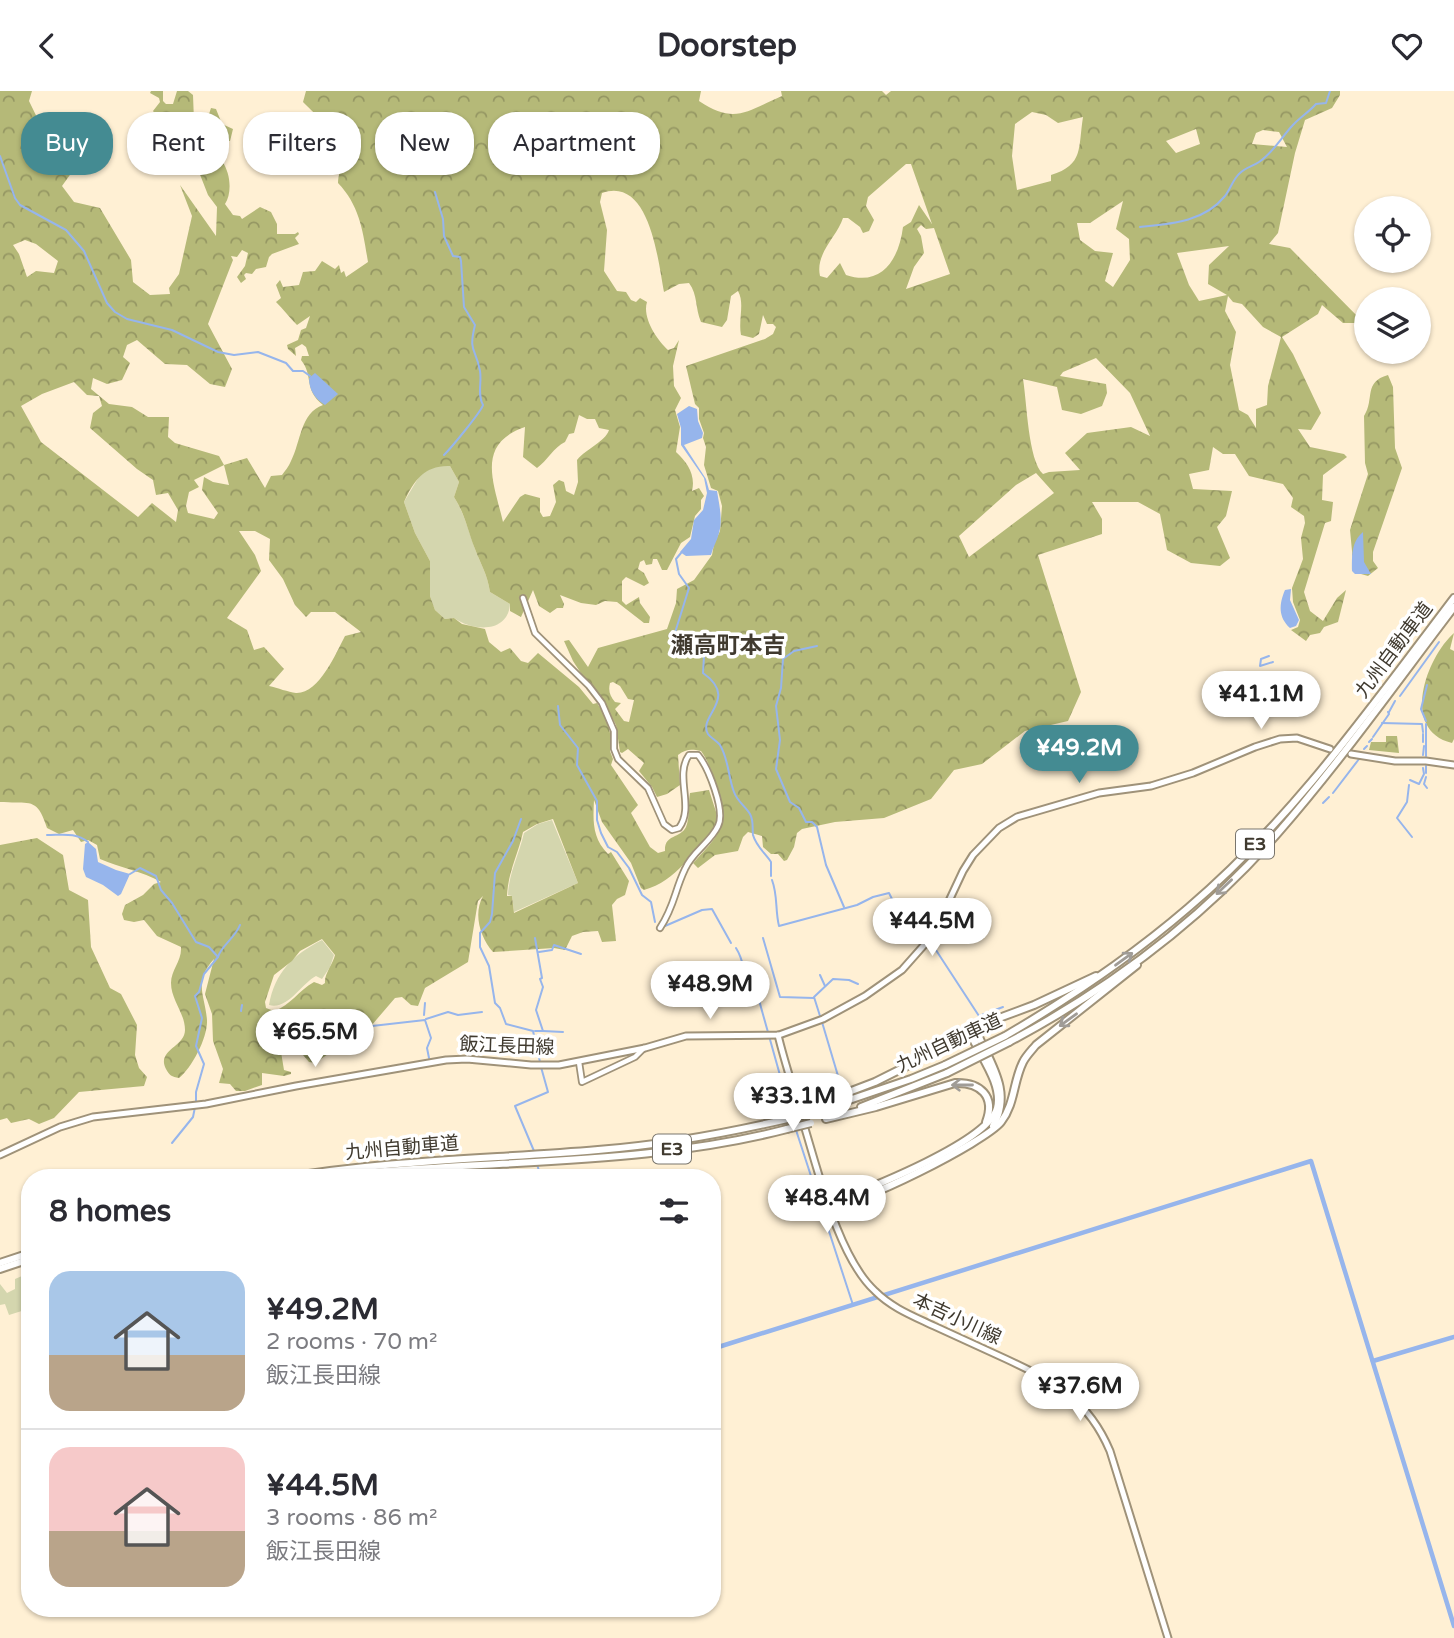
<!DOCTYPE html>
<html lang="en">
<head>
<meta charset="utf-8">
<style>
	:root { --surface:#fff; --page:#f2f2f3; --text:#2b2b33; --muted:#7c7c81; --line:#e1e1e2; --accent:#448b92 }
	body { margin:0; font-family:"Varela Round","Noto Sans JP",sans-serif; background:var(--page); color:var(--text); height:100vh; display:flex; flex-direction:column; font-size:26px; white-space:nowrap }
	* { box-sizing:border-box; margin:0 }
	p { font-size:23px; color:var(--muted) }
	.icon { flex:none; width:38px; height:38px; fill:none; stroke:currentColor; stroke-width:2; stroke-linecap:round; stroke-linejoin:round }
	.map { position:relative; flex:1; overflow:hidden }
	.details { position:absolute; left:21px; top:1078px; width:700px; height:448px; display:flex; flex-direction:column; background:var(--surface); border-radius:28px; box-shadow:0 2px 5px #0004 }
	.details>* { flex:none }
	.banner { position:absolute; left:21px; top:21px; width:700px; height:63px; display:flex; gap:14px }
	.buttons { position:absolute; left:1354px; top:105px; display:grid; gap:14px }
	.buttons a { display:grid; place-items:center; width:77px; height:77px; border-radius:50%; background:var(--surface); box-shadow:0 2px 5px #0004; font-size:35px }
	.price { position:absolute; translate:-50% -60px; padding:0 16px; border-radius:24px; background:#fff; color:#222; font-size:23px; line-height:46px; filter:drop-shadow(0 2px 4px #0008) }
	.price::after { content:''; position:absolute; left:50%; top:42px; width:21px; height:16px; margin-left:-10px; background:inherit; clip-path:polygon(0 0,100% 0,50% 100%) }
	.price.current { background:var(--accent); color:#fff }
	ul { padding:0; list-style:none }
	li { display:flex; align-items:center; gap:21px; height:175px; padding:0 28px }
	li+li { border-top:2px solid var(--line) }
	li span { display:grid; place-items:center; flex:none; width:196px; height:140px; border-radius:21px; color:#555 }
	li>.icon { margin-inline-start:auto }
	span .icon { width:84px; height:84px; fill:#fffc; stroke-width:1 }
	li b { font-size:30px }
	h2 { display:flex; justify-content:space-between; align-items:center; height:84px; padding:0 28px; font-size:30px }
	.pill { padding:0 24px; border-radius:28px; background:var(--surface); box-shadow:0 2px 5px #0004; font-size:24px; line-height:63px }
	.pill.current { background:var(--accent); color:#fff }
	header { display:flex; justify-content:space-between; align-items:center; height:91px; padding:0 28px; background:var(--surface); font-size:32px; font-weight:800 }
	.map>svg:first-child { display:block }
	.green { fill:#d4d6ae }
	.forest { fill:url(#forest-crowns); fill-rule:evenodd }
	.water { fill:#96b5ec }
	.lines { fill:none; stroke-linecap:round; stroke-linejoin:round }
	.stream { stroke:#96b5ec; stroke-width:2 }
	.canal { stroke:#96b5ec; stroke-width:4.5 }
	.minor-casing { stroke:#9f9279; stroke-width:8 }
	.major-casing { stroke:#9f9279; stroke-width:9 }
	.highway-casing { stroke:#9f9279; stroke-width:10 }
	.minor { stroke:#fff; stroke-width:4.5 }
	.major { stroke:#fff; stroke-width:5 }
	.highway { stroke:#fff; stroke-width:6 }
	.highway-bridge-casing { stroke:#9f9279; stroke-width:10; stroke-linecap:butt }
	.highway-bridge { stroke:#fff; stroke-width:6 }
	.oneway { stroke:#a09c97 }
	.labels { text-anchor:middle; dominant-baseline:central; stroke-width:7; stroke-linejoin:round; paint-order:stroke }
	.shield { fill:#fff; stroke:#79756d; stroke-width:2 }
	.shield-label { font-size:18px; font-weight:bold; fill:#403a2f }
	.street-label { font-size:19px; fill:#403a2f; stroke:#fff }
	.quarter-label { font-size:23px; font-weight:bold; fill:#403a2f; stroke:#fff }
</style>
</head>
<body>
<header><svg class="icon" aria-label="back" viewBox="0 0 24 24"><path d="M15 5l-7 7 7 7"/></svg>Doorstep<svg class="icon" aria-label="heart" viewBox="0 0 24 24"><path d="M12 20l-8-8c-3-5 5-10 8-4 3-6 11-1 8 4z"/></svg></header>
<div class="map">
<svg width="1454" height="1547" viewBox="0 0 1454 1547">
	<defs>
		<pattern id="forest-crowns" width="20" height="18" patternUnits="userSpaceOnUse" patternTransform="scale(1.75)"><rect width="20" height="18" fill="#b5b978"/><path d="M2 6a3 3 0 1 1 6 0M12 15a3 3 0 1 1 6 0" fill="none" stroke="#959763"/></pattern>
	</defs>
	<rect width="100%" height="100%" fill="#fff0d4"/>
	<g class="green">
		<path d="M436,374L450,375L459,391L454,406C465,424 468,439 475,458C481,474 487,482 490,501L510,513C508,543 472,540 454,527L445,528L435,519L430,505V470L415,442L404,411L420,384Z"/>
		<path d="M552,729L578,792L514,821L512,805L508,804C509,781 519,764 524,742L538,733Z"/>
		<path d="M322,849L334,864L330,876L322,888L316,885C301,893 288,919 269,914C275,881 293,864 322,849Z"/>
		<path d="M22,1185L28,1218L9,1224L5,1213L0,1214V1193L7,1202L15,1198V1188Z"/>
	</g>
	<g class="forest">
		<path d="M0,0H32L29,10L47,47L42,56L47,64L63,68L72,81L62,95L74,111L100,117L131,169L133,191L150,204L170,203L169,197L179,183L192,125L180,94L216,145L217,116L208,104L199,81V73L189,72L181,68L174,49L153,20L160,11L159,7L150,2L151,0H163V10L166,13H173L177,0H188L193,4L194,30L200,31L208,26L211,17L216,18L222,33L233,38L230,50H227C223,56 226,63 222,70C231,83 232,102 225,113L233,124L240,125L242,128L260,116L271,121L277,133V143H295L298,141L299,143L295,147L299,153L272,163L269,166L266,176L256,178L252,183L246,182L244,184L246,188L241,192L237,186L245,175L248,162L242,159L237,166L231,165L233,169L208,233L232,278L225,296L210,293L187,274L165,273L137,249L127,254L123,266L130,272L122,289L107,293L93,287L91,298L109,313L132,316L148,326H169L168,346L175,352L219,365L224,374L247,367L265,397L271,385L282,384C285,380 289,375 291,370C301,351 300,322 323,314C303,298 314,285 301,269L302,265H309L306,256L302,253L295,257L296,265L288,258L287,254L298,249L301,239L306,237L310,225L297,234C290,227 283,218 276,211L281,207L276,194L280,189L283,196L299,194L303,181L315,180L322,170L335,178L339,174L341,182L344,180L346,186L368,171C363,141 360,115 338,92C338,83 343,73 342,65C340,44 317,25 303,11L306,0H701L699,10C735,34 747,20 782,5L781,0H882L886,4L891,0H1340V4L1332,17L1305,29L1295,62L1278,142L1269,153L1290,157L1364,232H1343L1322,214L1318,223L1282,246L1293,263L1321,322L1311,339L1298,338L1310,356L1344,363L1347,366L1323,384L1322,409L1333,411L1331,430L1325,432L1304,501L1310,520L1323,530L1337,507L1346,499L1338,531L1324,536L1320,542L1310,544L1306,550L1291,539L1298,536L1300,529L1293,511L1292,497L1303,468L1301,447L1305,432L1304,425L1291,416L1293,407L1283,393L1249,385L1235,363H1223L1213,356L1209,379L1189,383L1193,398L1232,400L1226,425L1217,436L1230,467L1220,475L1191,472L1167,459L1160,423L1138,411H1092L1102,428V443L1038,464L1081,601L1068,630L1025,640L982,673L954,679L931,708L884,727L835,731L802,738L797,742L794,756L787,769L784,770L778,763H771L763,756L762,745L748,741L743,746L738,760L715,764L698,777L693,772C720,743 730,734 717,695C712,682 709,671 701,660C691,658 686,658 678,664L680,694L667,703L657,706L652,696L639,680L644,672L628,658L622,662L620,661L616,634L600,604L584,587L573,570L564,550L569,549L588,576L598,557L667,538L676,512L677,498L694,489L712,464L714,453L720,440L722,415L718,400L711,397L704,374L706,356L703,347L704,342L699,328V317L695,313L686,275L765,248L773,243L776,236L773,233H767L763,224L759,243L753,247L741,244C738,229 745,212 738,200L731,205L727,229L722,236L701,231C695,217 698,204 689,192L679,193L664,201C658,170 650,85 602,102L600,111L607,139L604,180L617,200L626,201L631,209L636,211L640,207L647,211C642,227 657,249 668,259L674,257L679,249L673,275L674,295L681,307L675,319L680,336L676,361C687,371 696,384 692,400L699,397L704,405L701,409V418L695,425L690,446L681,452L667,479H662L657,468H653L652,473L646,474L644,469L640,471L638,478L644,482L649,492L644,495L626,486L622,490V510L626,514L639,506L640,512L650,526L649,532H644L617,511L605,510L596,514L581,512L560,504L564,513L563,517H557L550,522L539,515L533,499L521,526L510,520V513L490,501C487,482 481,474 475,458C467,438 466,425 454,406L459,391L450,375C425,374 414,389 404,411L415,442L430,470V505L435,519L445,528L454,527L462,533L485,538L489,551L501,561L510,557L521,570L528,572L538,562L579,596L593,613L597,612L607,627L610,642V660L613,668L611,674L638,714L631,722L650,756L658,762L665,760C664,743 680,748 686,736C690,727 688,712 690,702L709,699L718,727L715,736C693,760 677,790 644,799L641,797L631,772L602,731L594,709C593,730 592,747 608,763L611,761L629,790L625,804L617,808L612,814L616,850L602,851L598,840L583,841L572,845L565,859L554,857L493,861C480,846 473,823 483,805L478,810L468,871L425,897L418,915L411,914L402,906L395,907L371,935L354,945L346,955L334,959L315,972L309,971L297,957L283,952L280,955L284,979L291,981V983L284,985L262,982V994L245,1000H236L230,993L219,992L223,978L213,950L212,923L205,903L214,868C193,891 205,904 207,929C208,946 192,977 179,987C172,986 169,984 166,978C156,959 185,956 185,939C185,922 171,909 171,892C171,879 182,870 181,856L157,845L144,829L134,831L124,829L122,823L125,814L143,804L154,793L161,791C142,780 120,777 100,768L97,754L88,749L81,751L73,739L59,743L47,737C37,705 30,713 0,711ZM1032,21L1046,24L1058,32L1083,26C1078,57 1084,74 1051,84V90L1017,99L1012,65L1015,33ZM1196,38L1200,53L1176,62L1166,50ZM1263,39L1279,41L1287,56L1252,53L1256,42ZM906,73H911L932,133L919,114L911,131L903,136C899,168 882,196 846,184L840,172L827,187L820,185C815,162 837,146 843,127H848L860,136L863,142L869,140L874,129L866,115L868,106ZM1123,110L1116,138L1129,148L1130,169L1113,196L1105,190L1113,162L1095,160L1080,149L1077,132H1090ZM921,134L926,138L934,137L950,183L906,198L914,176L924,162L921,145L917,138ZM25,149L36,153L58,170L54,182L36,180L27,186L19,163L13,154ZM1229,155L1209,174L1208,193L1227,204L1199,210L1189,194L1177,162ZM1228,205L1233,211L1242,213L1263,236L1281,246L1268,295L1267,314L1256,318V337L1248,324L1239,319L1230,274L1236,241L1225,220ZM1096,267L1130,302L1150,345L1131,336L1087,342L1065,362L1080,379L1049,381L1043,383C1028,369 1027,312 1023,288L1057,296L1062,319L1081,323L1102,315L1107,302L1106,293L1060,285L1063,281ZM74,291L87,304L99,305L102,315L93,322L90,337L137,378L153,389L156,404L168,402L178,419L176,431L152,412L138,426L41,351L21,315L42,303ZM579,324L587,328H595L599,337L609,339C605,351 587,357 577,369L578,391L574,404L566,400L564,391L559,389L553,394L556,411L550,425L543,426L540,421V407L525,403L520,406L503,431C494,392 475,353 525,336L523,366L537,377C547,370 554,356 565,351L569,343L574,342ZM224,374L229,394L213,391L204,386L202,399L218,422L214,428L188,422L186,415L189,401L199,396L194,389ZM1036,382L1054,402L969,466L959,445L1016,394ZM239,440H255L270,448L269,469L283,488L295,514L306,526L311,521H335L361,541L345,545C336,562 319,603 296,602C288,601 278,597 269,595L284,578L264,556L254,559L247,539L227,527L261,480L255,464ZM613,591L620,595L628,608L634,609L629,631L624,630L615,618L621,612L615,611C610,605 608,600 610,592ZM553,728L578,792L514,822L512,805H507C508,781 518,764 523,741L537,733ZM322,848L335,864C333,873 324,883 325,892L322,894L314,891C298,900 291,914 274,920L266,917L265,911L274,884L292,870L300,860Z"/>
		<path d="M1388,284L1393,296L1395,357L1402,377L1373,461V470L1378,477L1368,485L1354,481L1350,439L1368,383L1365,372L1364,325C1375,308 1363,291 1388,284Z"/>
		<path d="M1454,542L1450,558L1454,560V648L1452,652C1400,639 1426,567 1454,542Z"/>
		<path d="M1386,645H1397L1399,662L1369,659L1371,651H1386Z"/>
		<path d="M37,747L63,764L69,799L88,809L91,856L110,897L121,903L137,934L135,964L139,977L147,986L144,995L79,1001L54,1027L39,1033L29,1028L11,1032L7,1027L0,1029V754Z"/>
	</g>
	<g class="water">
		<path d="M315,282L338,303L325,314C315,308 309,299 309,287Z"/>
		<path d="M689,315L697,318L698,330L703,342L702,347L684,354L706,388L709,399L717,400C719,413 723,428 719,442C717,450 713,456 711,464L686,465L680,461L691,448L694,429L703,419L707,402L704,387L681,354V337L677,323Z"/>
		<path d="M1363,441L1364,471L1371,483H1355L1352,480C1352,465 1351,451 1363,441Z"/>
		<path d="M1291,498L1290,509L1299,529L1296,535L1290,537C1278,526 1279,513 1285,499Z"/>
		<path d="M88,751L96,758L98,771L116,779L130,783L121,803L118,805L103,794L86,786L83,778L85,753Z"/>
	</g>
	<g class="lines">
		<g class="stream">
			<path d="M0,65L15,107L20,114L66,139L84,160L107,212L115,221L127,228L172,239L218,261L234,264L258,261L286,272L293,280H303L310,285"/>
			<path d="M435,101L443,128L444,145L453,165L460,166L461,170L464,216L475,234C468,262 476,257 480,280C482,292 477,303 483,314C481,321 451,357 444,364"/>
			<path d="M1140,136C1171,133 1204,131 1225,105C1231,97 1233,88 1240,82C1245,77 1253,75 1259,71C1273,62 1281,47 1292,35C1299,27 1309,21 1316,13L1326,12L1330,0"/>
			<path d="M681,462L676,468L679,483L689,497L673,548L676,553L680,554L700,547L704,565L703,582C740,608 697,625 708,643C711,647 717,650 720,654C729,669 728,686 734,701C737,710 745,715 750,723C754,730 752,737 753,744C756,755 765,762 771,771V785"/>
			<path d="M817,555L794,560L783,568L781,597L776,615L780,649L776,678L790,711L799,717L806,731H812L817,736L826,774L844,816"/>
			<path d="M1269,565L1261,568L1260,575L1273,571"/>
			<path d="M1400,605L1439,551"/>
			<path d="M558,615L560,634L578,657L577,674L597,710V729L601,742L608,756L617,761L629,777L642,804L651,811L655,831"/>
			<path d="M1389,621L1395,610"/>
			<path d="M1426,630L1421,618L1427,594"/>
			<path d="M1382,632L1422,633L1423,641"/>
			<path d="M1426,633V665"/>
			<path d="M1423,643V651"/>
			<path d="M1373,646L1389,623L1388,621"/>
			<path d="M1369,651L1372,648"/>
			<path d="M1364,658L1367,655"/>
			<path d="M1423,664L1424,655"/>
			<path d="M1426,682V675"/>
			<path d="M1426,686L1424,693L1427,697"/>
			<path d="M1410,689L1419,693L1424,683L1423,677"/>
			<path d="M1409,694L1407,711L1397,727L1412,746"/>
			<path d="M1333,702L1359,668"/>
			<path d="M1323,712L1329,706"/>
			<path d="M521,728L513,750L495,782L492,823L490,831L480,842V856L489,875L495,912L500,917L506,933L533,940L540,971"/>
			<path d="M47,744C62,744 76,741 88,751"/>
			<path d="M130,783L140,777L156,785L161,799L172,812L196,851L209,856L218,866L204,883L199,901L195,905L202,927L196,955L204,973L196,1001V1011"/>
			<path d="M772,789C778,805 775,819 779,835L857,814L873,806L889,802L905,834L932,853L979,925L1003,916"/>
			<path d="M665,835L702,819L712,818L731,852"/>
			<path d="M763,847L780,906L814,907"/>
			<path d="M736,857C748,876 739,885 757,902L790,1020"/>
			<path d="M539,861L552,859L554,854L581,863"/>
			<path d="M218,866C221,855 235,847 240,834"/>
			<path d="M820,884L825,895"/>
			<path d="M241,920L242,914"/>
			<path d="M424,924L425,912"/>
			<path d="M820,925L814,906L833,888L849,889L858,893"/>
			<path d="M426,928L448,921L458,924L482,921"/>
			<path d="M822,931L841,995"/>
			<path d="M535,940H543L536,919L543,896L540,888L542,887L535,847"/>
			<path d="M543,940L563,941"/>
			<path d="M347,955L364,947L372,935L425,929L431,947L427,957L429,967"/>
			<path d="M796,1039L853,1214"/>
			<path d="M172,1052L193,1026L195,1016"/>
			<path d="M534,1060L515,1015L548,1001L541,976"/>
			<path d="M537,1073L541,1087"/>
		</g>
		<g class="canal">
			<path d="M712,1258L1311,1070L1454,1535"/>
			<path d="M1373,1270L1454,1246"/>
		</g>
		<defs>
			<g id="minor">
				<path d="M523,507L535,542L589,595L602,612L614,640V658L618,668L648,697L664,733L672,739L679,737C695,716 674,685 689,664H698C708,676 726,720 718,735C711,751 692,761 685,778C674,801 675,814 660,837"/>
				<path d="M579,971L582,991L635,966L644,957"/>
			</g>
			<g id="major">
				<path d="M1351,663L1395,670H1426L1454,674"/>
				<path d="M778,944C785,973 795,1002 803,1031C818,1079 838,1166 875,1200C892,1217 913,1225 934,1235C958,1246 982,1257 1006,1268C1055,1291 1088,1308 1110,1360L1168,1547"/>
				<path d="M0,1064L60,1036L93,1026L206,1013L296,995L446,969L467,968L531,974H559L645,957L686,945L779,944L823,928L865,905L902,879L933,844L963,780L973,764L999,737L1017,726L1099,702L1151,695L1193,682L1255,656L1280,648L1297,647L1330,658"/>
			</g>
			<g id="highway">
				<path d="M1005,945C1070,907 1131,866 1188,817C1292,729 1372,615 1454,507"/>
				<path d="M1009,951C1109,898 1202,828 1277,743C1340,671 1396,592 1454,516"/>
				<path d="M861,1016L947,982"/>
				<path d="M807,1017L875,991L911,973L963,941L978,944C992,975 1012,1002 993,1035"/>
				<path d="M808,1023L911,988L945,974"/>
				<path d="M826,1028L876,1016L955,992C980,991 996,1005 986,1031"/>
				<path d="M284,1087C388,1069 493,1068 598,1059C661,1054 722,1043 783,1029"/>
				<path d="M322,1087C358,1081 396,1079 433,1077C551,1069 672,1068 787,1038"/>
				<path d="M830,1115C854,1117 985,1051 1001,1031C1015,1013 1013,991 1023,971C1026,965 1032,959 1036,954L1137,874"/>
				<path d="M830,1115L836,1110C870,1097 988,1051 997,1017C1003,994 981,966 972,946L975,936L1034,914L1096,885"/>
				<path d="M0,1172L30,1162"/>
				<path d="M0,1178L30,1168"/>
			</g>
		</defs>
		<use href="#minor" class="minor-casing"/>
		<use href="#major" class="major-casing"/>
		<use href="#highway" class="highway-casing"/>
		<use href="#minor" class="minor"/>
		<use href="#major" class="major"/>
		<use href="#highway" class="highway"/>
		<defs>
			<g id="highway-bridge">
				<path d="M945,974L1005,945"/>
				<path d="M947,982L1009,951"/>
				<path d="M782,1025L807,1017"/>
				<path d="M783,1029L808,1023"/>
				<path d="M787,1038L811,1032"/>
			</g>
		</defs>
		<use href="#highway-bridge" class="highway-bridge-casing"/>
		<use href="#highway-bridge" class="highway-bridge"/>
	</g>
	<defs><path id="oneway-shaft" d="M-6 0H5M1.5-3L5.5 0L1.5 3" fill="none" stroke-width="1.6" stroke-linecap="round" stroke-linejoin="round" transform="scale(1.75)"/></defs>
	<g class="oneway">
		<use href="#oneway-shaft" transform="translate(1224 796) rotate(137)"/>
		<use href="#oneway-shaft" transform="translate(1124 868) rotate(-36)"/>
		<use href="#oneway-shaft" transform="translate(1068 929) rotate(144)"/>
		<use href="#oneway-shaft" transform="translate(962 994) rotate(180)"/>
	</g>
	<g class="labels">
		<g class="shield">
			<rect x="1236" y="738.5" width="38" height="29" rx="5"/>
			<rect x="653" y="1043.5" width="38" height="29" rx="5"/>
		</g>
		<g class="shield-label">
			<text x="1255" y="753">E3</text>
			<text x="672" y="1058">E3</text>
		</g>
		<g class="street-label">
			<text transform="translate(1394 559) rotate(-53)">九州自動車道</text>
			<text transform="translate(949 952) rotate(-25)">九州自動車道</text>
			<text transform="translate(507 955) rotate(2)">飯江長田線</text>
			<text transform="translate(402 1057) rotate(-5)">九州自動車道</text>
			<text transform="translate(957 1228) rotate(25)">本吉小川線</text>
		</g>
		<g class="quarter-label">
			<text x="728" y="555">瀬高町本吉</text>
		</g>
	</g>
</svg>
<div class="buttons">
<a><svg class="icon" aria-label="locate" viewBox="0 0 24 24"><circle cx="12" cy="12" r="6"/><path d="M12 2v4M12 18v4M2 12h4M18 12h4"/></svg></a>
<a><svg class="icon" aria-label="layers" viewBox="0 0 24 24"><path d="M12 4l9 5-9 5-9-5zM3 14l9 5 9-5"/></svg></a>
</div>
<b class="price" style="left:1261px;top:640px">¥41.1M</b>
<b class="price current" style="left:1079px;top:694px">¥49.2M</b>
<b class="price" style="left:932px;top:867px">¥44.5M</b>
<b class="price" style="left:710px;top:930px">¥48.9M</b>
<b class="price" style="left:315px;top:978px">¥65.5M</b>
<b class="price" style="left:793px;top:1042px">¥33.1M</b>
<b class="price" style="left:827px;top:1144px">¥48.4M</b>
<b class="price" style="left:1080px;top:1332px">¥37.6M</b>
<div class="banner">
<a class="pill current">Buy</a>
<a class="pill">Rent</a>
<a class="pill">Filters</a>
<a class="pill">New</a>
<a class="pill">Apartment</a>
</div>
<section class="details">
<h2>8 homes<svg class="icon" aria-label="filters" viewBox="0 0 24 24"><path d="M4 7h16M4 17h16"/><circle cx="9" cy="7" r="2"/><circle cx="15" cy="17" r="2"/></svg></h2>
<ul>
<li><span style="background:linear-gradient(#a9c7e8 60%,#b9a48a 0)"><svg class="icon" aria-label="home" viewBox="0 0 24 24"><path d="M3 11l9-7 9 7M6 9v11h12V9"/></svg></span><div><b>¥49.2M</b><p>2 rooms · 70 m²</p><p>飯江長田線</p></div></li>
<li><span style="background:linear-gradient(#f6c9c9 60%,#b9a48a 0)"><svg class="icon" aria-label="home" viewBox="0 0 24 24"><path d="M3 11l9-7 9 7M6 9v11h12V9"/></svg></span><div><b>¥44.5M</b><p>3 rooms · 86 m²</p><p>飯江長田線</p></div></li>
</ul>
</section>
</div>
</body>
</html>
